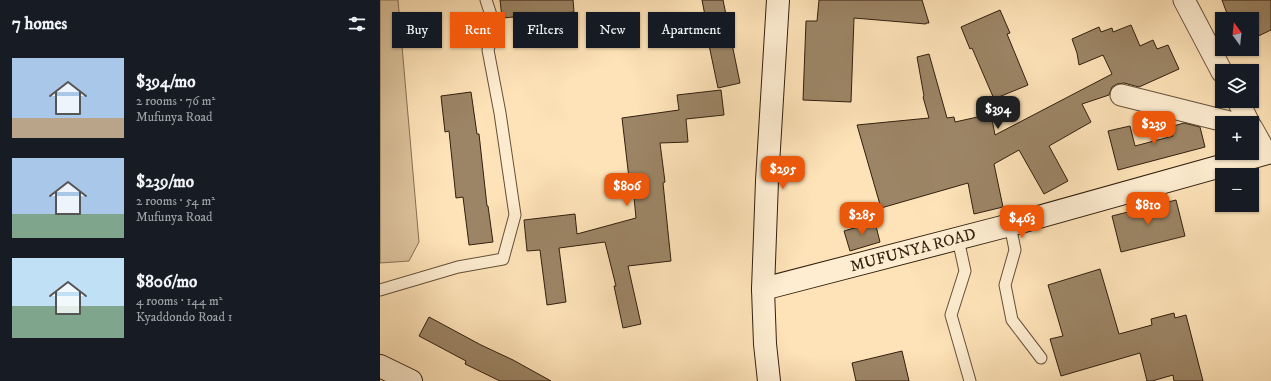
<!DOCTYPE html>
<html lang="en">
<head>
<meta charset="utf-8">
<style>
	:root { --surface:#171b24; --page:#242831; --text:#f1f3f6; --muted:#9ea1a6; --accent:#ea580c }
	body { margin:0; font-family:"IM FELL DW Pica",serif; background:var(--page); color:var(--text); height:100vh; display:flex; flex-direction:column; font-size:15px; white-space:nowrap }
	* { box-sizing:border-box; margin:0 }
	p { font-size:13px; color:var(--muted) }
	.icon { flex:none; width:22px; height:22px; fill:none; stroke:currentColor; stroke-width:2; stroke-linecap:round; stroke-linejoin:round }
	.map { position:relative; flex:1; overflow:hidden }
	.panel { display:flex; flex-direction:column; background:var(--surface); width:380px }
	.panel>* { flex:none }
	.top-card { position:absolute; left:12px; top:12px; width:380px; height:36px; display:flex; gap:8px }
	.needle { width:26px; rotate:345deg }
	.tools { position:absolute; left:835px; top:12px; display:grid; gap:8px }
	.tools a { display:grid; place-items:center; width:44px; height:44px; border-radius:0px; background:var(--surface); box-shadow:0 1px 3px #0004; font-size:20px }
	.price { position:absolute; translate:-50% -34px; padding:0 9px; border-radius:8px; background:var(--accent); color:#fff; font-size:13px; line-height:26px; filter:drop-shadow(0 1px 2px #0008) }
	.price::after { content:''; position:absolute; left:50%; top:24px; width:12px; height:9px; margin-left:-6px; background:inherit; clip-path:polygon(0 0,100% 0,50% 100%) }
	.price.current { background:#222; color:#fff }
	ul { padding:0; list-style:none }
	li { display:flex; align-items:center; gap:12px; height:100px; padding:0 12px }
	li span { display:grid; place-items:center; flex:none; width:112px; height:80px; border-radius:0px; color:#555 }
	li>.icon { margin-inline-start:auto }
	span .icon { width:48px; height:48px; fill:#fffc; stroke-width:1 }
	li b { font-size:17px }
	h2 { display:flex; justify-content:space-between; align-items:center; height:48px; padding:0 12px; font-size:17px }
	.chip { padding:0 14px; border-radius:0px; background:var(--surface); box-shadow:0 1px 3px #0004; font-size:14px; line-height:36px }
	.chip.current { background:var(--accent); color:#fff }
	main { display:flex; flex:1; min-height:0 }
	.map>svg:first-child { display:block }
	.green { fill:#dbc29b; stroke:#867054 }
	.building { fill:#9c8566; stroke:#321f0e }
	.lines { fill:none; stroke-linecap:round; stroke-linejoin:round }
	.lane-casing { stroke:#655038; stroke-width:13 }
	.street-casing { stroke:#655038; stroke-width:23 }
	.secondary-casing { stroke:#321f0e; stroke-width:24 }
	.lane { stroke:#feedd1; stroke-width:11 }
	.street { stroke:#feedd1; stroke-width:21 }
	.secondary { stroke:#feedd1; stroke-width:22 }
	.labels { text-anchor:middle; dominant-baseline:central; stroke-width:3; stroke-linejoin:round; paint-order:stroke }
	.street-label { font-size:16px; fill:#321f0e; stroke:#feedd1 }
</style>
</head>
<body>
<main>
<section class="panel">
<h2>7 homes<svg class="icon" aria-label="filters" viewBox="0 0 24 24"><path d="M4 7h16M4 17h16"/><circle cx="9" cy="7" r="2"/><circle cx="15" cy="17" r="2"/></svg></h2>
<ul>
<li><span style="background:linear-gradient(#a9c7e8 75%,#b9a48a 0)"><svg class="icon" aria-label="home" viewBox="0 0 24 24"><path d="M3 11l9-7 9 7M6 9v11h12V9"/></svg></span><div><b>$394/mo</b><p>2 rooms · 76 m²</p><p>Mufunya Road</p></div></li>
<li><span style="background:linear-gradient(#a9c7e8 70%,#7fa58c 0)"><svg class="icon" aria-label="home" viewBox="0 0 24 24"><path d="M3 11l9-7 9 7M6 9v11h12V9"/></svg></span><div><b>$239/mo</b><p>2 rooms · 54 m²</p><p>Mufunya Road</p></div></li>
<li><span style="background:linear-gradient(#bfe0f5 60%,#7fa58c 0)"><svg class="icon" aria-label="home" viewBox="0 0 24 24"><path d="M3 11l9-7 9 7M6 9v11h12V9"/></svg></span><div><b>$806/mo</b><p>4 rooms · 144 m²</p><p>Kyaddondo Road 1</p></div></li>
</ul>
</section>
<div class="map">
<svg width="891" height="381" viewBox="0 0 891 381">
	<rect width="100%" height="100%" fill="#fee3b8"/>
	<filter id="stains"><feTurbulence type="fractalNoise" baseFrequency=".005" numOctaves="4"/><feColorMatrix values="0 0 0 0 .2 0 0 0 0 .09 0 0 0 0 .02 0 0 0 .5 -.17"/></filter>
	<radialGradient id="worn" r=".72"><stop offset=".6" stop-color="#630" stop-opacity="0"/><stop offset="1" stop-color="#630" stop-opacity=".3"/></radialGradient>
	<path class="green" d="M0,0H18L39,242L29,261L0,263Z"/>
	<g class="building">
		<path d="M120,0H193L194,12L122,18Z"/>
		<path d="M322,0H343L360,83L338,88L325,26H327Z"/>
		<path d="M439,0H542L549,23H546V24L474,18L471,102L423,100L426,21H437Z"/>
		<path d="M842,0H891V30L872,39V19H849Z"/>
		<path d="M620,10L630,33L627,34L648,85L614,99L592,48L590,49L581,27Z"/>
		<path d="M751,25L760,46L773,40L777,49L788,45L799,69L759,87L744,83L737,84L732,87L729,95L702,104L711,122L669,146L688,181L664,194L639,150L614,164L623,207L594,214L588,183L501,208L477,125L549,118L543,97L544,96L537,57L549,54L567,118L574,117L575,122L611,114L615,135L732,74L723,55L699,65L697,53L692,39L719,27L721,32L732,28L733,32Z"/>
		<path d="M341,90L344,115L306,119L308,142L280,143L285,182L283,183L291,261L248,266L261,324L243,328L234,286H236L225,242L179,248L186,302L167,305L160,250L147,251L144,220L195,214L197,234L256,218L253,187H250L242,118L299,110L297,95Z"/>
		<path d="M91,92L97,134H99L107,206H108L113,242L89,245L83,197L76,198L69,131L65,132L61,96Z"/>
		<path d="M804,123L820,127L825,147L738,170L728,131L750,126L755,146L793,136L790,127Z"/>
		<path d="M796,200L805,236L741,252L732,216Z"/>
		<path d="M495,222L500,242L470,251L464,231Z"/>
		<path d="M720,269L739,334L772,325L771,319L794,313L795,318L806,315L823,381H794L793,375L772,381H767L760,353L681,376L670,339L683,336L668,285Z"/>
		<path d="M49,317L101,345L133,360L171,381H120L85,364L86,361L39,336Z"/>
		<path d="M522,351L529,381H476L472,363Z"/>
	</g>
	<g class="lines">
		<defs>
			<g id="lane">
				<path d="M630,225L635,250L625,285L632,320L661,358"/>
				<path d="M578,239L585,271L571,315L590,381"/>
				<path d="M0,290L78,267L123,259L135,215L120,113L108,50L115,27L106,0"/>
			</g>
			<g id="street">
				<path d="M804,0L842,72"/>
				<path d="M741,95L853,123"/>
				<path d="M858,101L869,123"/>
				<path d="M872,128L886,153"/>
			</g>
			<g id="secondary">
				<path d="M383,289L630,225L891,152"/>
				<path d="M0,366L31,381"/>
				<path d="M389,381L385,344L383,289L387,181L398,0"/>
			</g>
		</defs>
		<use href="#lane" class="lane-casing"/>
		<use href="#street" class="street-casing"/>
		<use href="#secondary" class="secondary-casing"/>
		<use href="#lane" class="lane"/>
		<use href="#street" class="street"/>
		<use href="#secondary" class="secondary"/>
	</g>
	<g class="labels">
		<g class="street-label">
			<text transform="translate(533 250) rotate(-15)">MUFUNYA ROAD</text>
		</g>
	</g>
	<rect width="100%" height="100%" filter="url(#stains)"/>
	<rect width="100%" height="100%" fill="url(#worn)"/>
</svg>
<div class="tools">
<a><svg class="needle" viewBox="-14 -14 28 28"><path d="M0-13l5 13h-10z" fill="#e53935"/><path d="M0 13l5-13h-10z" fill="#9ea1a6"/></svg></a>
<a><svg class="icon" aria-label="layers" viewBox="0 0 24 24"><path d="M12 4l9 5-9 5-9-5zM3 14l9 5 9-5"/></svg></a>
<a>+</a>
<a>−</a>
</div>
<b class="price current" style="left:618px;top:130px">$394</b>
<b class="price" style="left:774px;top:145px">$239</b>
<b class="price" style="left:403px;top:190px">$295</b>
<b class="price" style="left:247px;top:207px">$806</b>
<b class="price" style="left:768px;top:226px">$810</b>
<b class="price" style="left:482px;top:236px">$285</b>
<b class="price" style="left:642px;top:239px">$463</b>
<div class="top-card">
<a class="chip">Buy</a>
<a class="chip current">Rent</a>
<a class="chip">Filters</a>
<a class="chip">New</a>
<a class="chip">Apartment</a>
</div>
</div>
</main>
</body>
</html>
